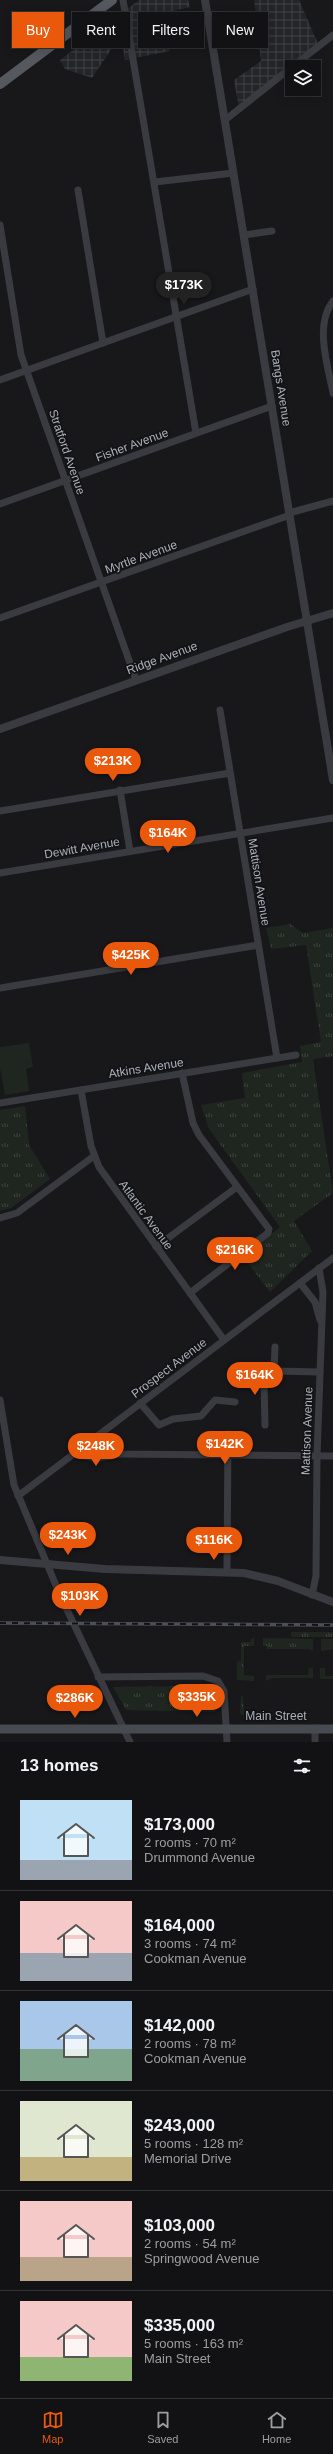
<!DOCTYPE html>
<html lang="en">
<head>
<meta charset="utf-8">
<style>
	:root { --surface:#121214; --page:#1b1b1d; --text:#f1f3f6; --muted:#9c9ea0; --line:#313234; --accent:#ea580c }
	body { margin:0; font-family:Helvetica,sans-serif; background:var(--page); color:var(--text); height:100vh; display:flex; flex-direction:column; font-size:15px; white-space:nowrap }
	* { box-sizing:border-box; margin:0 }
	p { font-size:13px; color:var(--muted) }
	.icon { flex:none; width:22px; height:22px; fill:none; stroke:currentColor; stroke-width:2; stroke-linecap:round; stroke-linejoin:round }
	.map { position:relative; height:1742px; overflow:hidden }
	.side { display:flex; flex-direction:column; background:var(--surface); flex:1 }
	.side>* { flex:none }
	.hud { position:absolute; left:12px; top:12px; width:309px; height:36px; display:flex; gap:8px }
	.tools { position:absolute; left:285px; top:60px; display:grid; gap:8px }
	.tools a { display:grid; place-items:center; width:36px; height:36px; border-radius:0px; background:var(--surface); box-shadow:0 2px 10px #0003,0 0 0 1px var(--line); font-size:20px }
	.price { position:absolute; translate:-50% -34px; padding:0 9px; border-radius:14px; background:var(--accent); color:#fff; font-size:13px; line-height:26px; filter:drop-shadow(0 1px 2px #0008) }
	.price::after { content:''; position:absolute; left:50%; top:24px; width:12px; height:9px; margin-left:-6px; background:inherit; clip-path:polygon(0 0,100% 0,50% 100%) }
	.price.on { background:#222; color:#fff }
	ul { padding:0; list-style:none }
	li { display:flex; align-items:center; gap:12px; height:100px; padding:0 20px }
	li+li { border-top:1px solid var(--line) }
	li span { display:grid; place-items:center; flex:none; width:112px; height:80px; border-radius:0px; color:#555 }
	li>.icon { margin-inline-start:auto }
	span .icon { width:48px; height:48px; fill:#fffc; stroke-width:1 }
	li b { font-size:17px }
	h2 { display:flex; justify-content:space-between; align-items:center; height:48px; padding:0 20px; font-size:17px }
	.chip { padding:0 14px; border-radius:0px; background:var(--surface); box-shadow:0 2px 10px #0003,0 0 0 1px var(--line); font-size:14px; line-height:36px }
	.chip.on { background:var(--accent); color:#fff }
	.menu { display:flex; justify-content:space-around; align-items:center; height:56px; border-top:1px solid var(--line); background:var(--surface); font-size:11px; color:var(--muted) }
	.menu a { display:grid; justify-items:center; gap:2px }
	.menu .on { color:var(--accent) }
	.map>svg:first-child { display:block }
	.industrial { fill:url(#industrial-grid) }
	.grass { fill:url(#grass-tufts) }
	.garden { fill:#1e261f }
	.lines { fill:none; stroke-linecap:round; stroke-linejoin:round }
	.minor { stroke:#393b40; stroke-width:7 }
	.tertiary { stroke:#393b40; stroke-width:8 }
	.secondary { stroke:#474a50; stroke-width:9 }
	.primary { stroke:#55585f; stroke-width:10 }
	.rail-casing { stroke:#4c4f55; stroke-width:3.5 }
	.rail { stroke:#131316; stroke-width:2; stroke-dasharray:6; stroke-linecap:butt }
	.labels { text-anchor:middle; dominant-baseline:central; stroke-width:3.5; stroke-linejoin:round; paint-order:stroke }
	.street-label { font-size:12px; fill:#abb0ba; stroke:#131316 }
</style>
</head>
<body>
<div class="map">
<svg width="333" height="1742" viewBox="0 0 333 1742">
	<defs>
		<pattern id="industrial-grid" width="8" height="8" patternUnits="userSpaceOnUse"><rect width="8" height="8" fill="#242528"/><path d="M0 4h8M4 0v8" fill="none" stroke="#414245"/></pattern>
		<pattern id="grass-tufts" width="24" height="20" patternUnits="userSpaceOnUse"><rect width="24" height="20" fill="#1e261f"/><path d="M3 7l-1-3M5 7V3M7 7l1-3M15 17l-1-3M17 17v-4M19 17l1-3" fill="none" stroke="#3c433d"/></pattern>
	</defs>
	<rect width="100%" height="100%" fill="#18181b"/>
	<g class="industrial">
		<path d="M139,0H188L190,7L164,13L170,51L125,60L121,35L92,78L65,69L60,60Z"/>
		<path d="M254,0H299L319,46L239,108L234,80L261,61Z"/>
	</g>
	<g class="grass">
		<path d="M290,924L303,933L333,928V1056L313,1059L333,1193L294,1221L312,1251L270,1292L243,1257L280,1227L209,1129L201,1105L245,1098L242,1073L302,1062L300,1046L321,1042L306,945L271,949L266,928Z"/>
		<path d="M25,1106L29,1145L50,1179L11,1208L0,1211V1110Z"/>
		<rect x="291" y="1632" width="42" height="5"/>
		<path d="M254,1638V1646H244V1675L254,1676V1681L237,1680V1662L241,1661V1642H251V1639Z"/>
		<path d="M263,1638L313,1639V1651L309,1649H267V1646H263Z"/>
		<path d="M321,1639H333V1649L321,1651Z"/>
		<path d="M198,1686L214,1691L215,1712L126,1710L113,1687Z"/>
		<path d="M241,1696L243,1697L244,1714H300L243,1715L240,1714Z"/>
	</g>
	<g class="garden">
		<path d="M29,1043L33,1067L26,1069L29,1091L5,1095L0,1068V1047Z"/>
		<path d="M309,1668H313V1678H273L266,1681V1675H308Z"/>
		<path d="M320,1668H325V1676H333V1679H320Z"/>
	</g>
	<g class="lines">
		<g class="minor">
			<path d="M123,0L196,433"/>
			<path d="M292,67L333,35"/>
			<path d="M225,120L292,67"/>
			<path d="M155,182L233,173"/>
			<path d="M78,190L103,343"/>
			<path d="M0,225L21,355L136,680"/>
			<path d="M244,235L272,231"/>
			<path d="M333,301C314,325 328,366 333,393"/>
			<path d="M0,380L253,289"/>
			<path d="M0,504L272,406"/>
			<path d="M289,513L333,501"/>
			<path d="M0,618L290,515"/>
			<path d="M220,710L277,1058"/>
			<path d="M120,790L130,851"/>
			<path d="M0,811L230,773"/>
			<path d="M0,873L333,818"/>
			<path d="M0,988L258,945"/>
			<path d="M182,1073L193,1123L199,1135L269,1229L268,1233L190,1293"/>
			<path d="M81,1090L91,1146L99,1167L224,1340"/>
			<path d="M0,1103L296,1055"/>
			<path d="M0,1218L17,1213L94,1156"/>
			<path d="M156,1247L237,1187"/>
			<path d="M300,1283L315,1302L320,1320"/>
			<path d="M275,1347L274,1371L320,1372"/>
			<path d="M0,1400L14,1485L60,1595L130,1742"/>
			<path d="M140,1403L159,1425L173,1419L201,1416L215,1400L235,1402"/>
			<path d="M265,1425L264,1382L274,1381V1371"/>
			<path d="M93,1439L101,1451L117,1454L333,1456"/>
			<path d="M75,1454L96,1458L111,1456"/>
			<path d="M18,1496L333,1258"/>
			<path d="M227,1572L228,1434"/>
			<path d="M312,1595L316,1576L317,1456L323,1292L319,1268"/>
			<path d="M98,1677L203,1676L218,1681L224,1691L227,1742"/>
			<path d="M315,1728V1742"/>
		</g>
		<g class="tertiary">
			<path d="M205,0L333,780"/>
			<path d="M0,729L287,627L333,613"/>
			<path d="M0,1560L105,1569L244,1573L278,1581L333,1602"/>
		</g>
		<path class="secondary" d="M0,1729H333"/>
		<path class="primary" d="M0,84L112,0"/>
		<defs>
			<path id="rail" d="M0,1623L333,1625"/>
		</defs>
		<use href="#rail" class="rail-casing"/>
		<use href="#rail" class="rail"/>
	</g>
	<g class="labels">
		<g class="street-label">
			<text transform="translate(281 388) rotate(81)">Bangs Avenue</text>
			<text transform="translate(132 445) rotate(-20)">Fisher Avenue</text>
			<text transform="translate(67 452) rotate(71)">Stratford Avenue</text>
			<text transform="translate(141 557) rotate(-20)">Myrtle Avenue</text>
			<text transform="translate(162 658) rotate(-20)">Ridge Avenue</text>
			<text transform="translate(82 848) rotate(-10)">Dewitt Avenue</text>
			<text transform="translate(259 882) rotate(81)">Mattison Avenue</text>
			<text transform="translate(146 1068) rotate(-9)">Atkins Avenue</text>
			<text transform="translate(146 1215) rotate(54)">Atlantic Avenue</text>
			<text transform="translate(169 1368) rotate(-37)">Prospect Avenue</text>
			<text transform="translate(307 1431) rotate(-88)">Mattison Avenue</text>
			<text x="276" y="1716">Main Street</text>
		</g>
	</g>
</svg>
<div class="tools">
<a><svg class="icon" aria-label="layers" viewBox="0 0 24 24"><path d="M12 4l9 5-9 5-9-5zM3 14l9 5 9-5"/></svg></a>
</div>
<b class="price on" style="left:184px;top:306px">$173K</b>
<b class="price" style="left:113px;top:782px">$213K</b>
<b class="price" style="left:168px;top:854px">$164K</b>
<b class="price" style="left:131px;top:976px">$425K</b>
<b class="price" style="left:235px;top:1271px">$216K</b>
<b class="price" style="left:255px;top:1396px">$164K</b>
<b class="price" style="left:225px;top:1465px">$142K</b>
<b class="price" style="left:96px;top:1467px">$248K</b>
<b class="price" style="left:68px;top:1556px">$243K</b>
<b class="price" style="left:214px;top:1561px">$116K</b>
<b class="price" style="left:80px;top:1617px">$103K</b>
<b class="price" style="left:197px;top:1718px">$335K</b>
<b class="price" style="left:75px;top:1719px">$286K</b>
<div class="hud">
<a class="chip on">Buy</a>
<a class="chip">Rent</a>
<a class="chip">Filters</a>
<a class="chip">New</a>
</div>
</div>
<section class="side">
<h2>13 homes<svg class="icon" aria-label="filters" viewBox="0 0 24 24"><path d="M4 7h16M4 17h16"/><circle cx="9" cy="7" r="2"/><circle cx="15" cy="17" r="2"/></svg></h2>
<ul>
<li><span style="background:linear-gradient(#bfe0f5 75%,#9aa5b1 0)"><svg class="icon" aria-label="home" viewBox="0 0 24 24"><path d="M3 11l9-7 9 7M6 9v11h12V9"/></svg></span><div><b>$173,000</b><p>2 rooms · 70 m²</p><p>Drummond Avenue</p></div></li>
<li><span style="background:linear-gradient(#f6c9c9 65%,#9aa5b1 0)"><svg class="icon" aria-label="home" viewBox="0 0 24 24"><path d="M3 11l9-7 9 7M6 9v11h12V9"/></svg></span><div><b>$164,000</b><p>3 rooms · 74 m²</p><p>Cookman Avenue</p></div></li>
<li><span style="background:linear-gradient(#a9c7e8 60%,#7fa58c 0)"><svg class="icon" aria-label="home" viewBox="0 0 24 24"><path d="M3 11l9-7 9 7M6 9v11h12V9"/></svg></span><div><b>$142,000</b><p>2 rooms · 78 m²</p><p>Cookman Avenue</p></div></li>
<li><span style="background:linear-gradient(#dfe7d0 70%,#c2b280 0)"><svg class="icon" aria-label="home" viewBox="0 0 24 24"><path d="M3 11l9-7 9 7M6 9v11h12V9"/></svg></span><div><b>$243,000</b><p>5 rooms · 128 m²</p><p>Memorial Drive</p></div></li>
<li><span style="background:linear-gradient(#f6c9c9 70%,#b9a48a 0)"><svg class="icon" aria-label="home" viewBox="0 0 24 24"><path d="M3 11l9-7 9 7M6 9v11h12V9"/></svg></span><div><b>$103,000</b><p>2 rooms · 54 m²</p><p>Springwood Avenue</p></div></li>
<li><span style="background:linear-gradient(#f6c9c9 70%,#8fb573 0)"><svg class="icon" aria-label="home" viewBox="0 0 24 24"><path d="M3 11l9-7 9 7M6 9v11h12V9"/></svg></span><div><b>$335,000</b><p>5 rooms · 163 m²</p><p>Main Street</p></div></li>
</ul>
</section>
<nav class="menu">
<a class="on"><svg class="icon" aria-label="map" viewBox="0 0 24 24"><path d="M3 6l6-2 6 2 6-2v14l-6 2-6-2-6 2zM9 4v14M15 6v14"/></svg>Map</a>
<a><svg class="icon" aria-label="saved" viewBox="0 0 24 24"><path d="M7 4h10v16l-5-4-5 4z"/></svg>Saved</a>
<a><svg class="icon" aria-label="home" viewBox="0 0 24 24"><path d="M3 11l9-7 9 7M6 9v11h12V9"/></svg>Home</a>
</nav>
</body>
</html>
